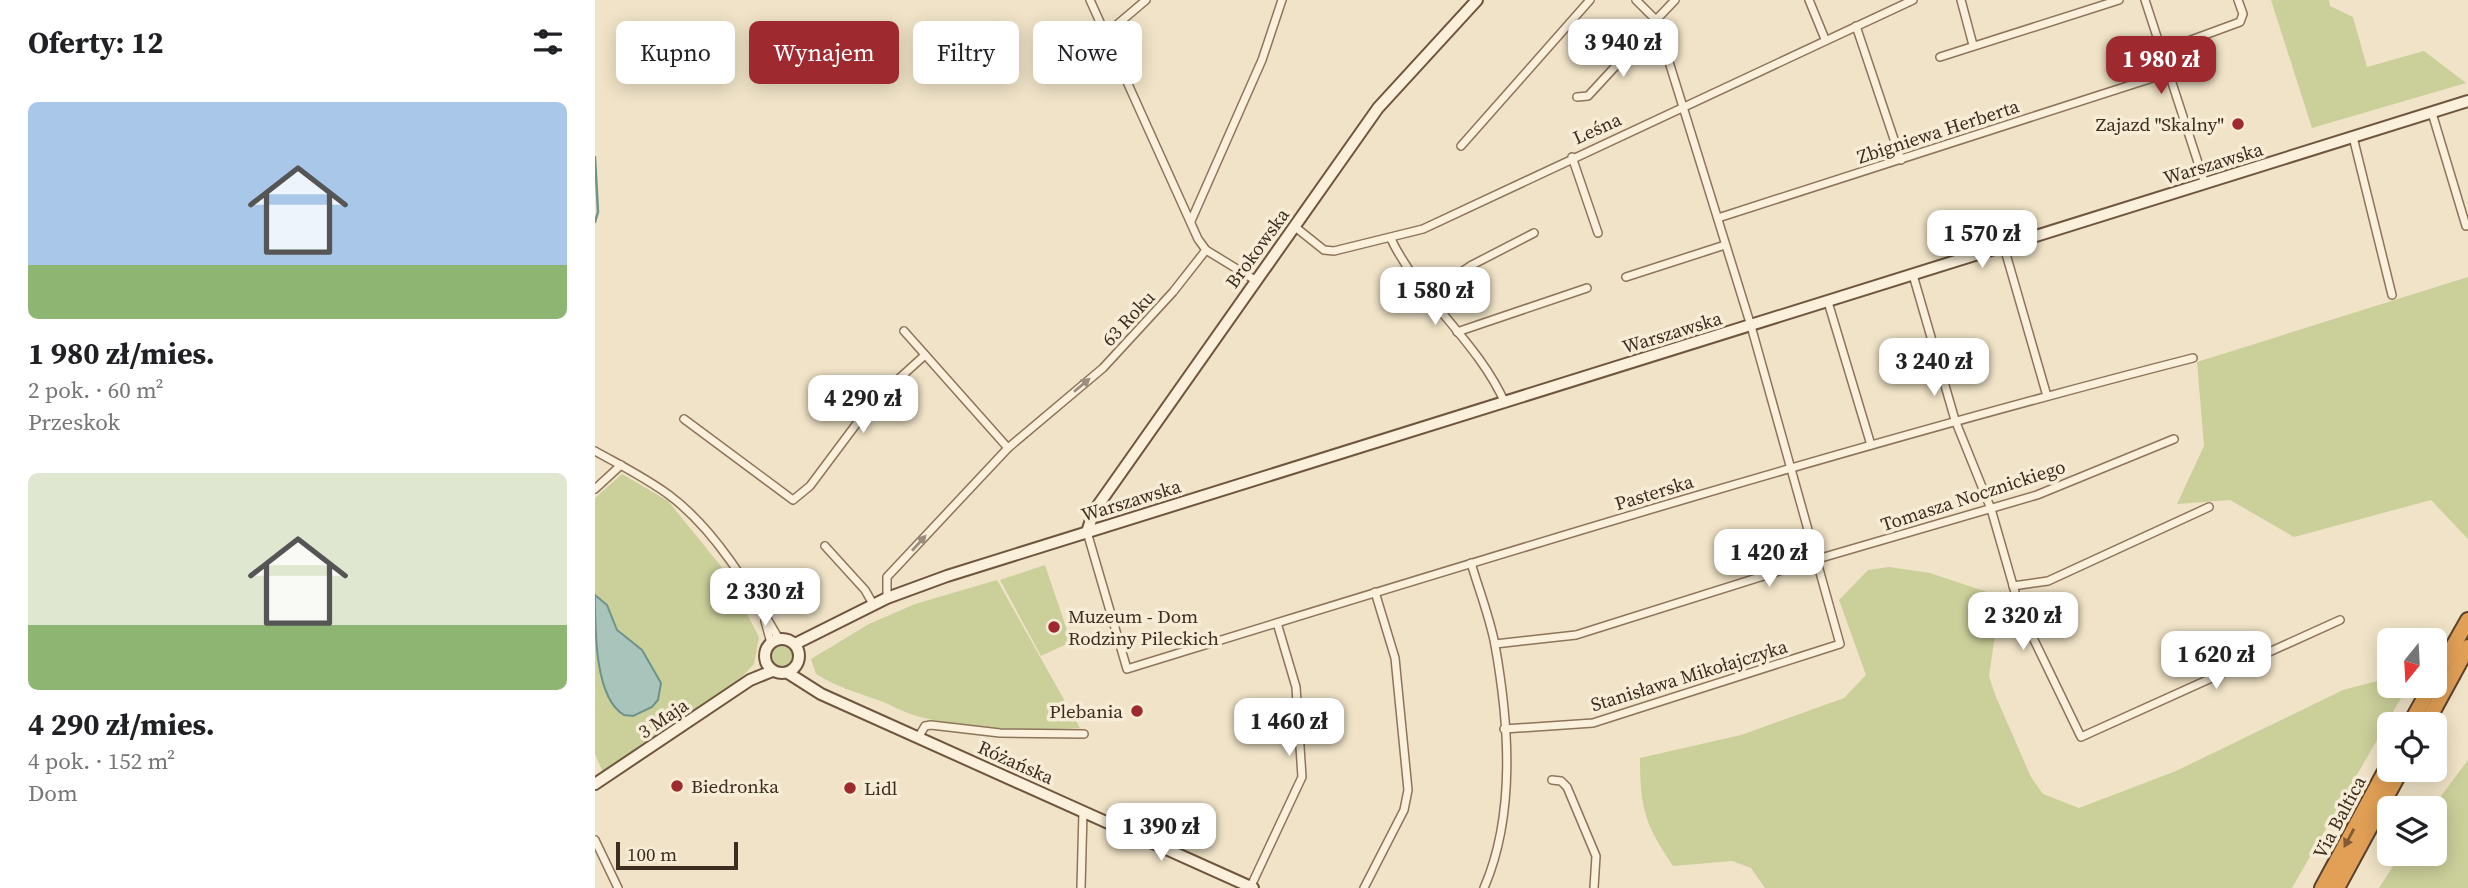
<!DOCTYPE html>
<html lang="pl">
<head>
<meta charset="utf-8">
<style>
	:root { --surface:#fff; --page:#f2f2f2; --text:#202124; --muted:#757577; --accent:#9e292e }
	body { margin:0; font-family:"Source Serif 4",serif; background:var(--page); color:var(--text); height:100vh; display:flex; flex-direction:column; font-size:26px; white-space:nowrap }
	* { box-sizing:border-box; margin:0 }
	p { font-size:23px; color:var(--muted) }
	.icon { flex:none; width:38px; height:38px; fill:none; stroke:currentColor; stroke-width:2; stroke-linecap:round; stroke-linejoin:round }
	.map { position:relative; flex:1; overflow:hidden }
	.side { display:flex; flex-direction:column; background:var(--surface); width:595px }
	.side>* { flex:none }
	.guide { position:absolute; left:21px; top:21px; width:665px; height:63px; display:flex; gap:14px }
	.needle { width:46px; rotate:198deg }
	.controls { position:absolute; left:1782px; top:628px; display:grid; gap:14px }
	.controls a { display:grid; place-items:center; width:70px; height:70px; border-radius:10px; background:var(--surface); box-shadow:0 4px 18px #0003; font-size:35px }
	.scale { position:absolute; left:21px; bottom:18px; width:122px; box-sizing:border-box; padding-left:7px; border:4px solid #3d2d20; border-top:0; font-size:19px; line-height:24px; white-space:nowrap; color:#3d2d20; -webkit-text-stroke:5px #f7edd7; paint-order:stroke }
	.price { position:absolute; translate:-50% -60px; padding:0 16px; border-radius:14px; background:#fff; color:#222; font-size:23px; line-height:46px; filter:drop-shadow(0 2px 4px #0008) }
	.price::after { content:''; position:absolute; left:50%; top:42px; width:21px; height:16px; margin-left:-10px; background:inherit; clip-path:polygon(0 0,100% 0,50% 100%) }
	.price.selected { background:var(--accent); color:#fff }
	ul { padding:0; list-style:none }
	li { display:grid; align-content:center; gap:14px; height:371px; padding:0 28px }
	li span { display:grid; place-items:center; height:217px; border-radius:10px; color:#555 }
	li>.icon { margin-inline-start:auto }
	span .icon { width:126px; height:126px; fill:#fffc; stroke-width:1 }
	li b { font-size:30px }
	h2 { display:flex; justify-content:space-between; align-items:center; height:84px; padding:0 28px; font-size:30px }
	.pill { padding:0 24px; border-radius:10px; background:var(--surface); box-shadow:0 4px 18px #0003; font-size:24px; line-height:63px }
	.pill.selected { background:var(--accent); color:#fff }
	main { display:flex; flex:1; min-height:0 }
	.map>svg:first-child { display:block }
	.green { fill:#cbcf9a }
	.water { fill:#a8c4bb; stroke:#6e9389; stroke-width:2 }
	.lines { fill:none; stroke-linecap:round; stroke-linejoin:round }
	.stream { stroke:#6e9389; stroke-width:2.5 }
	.street-casing { stroke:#8d745b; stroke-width:10 }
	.secondary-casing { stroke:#6f553e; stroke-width:14 }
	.highway-casing { stroke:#5b422f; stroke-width:18 }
	.street { stroke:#faf0db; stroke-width:7 }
	.secondary { stroke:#faf0db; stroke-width:10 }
	.highway { stroke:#e1a056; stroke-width:14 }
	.oneway { fill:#9c8e7e }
	.oneway2 { fill:#7f5b36 }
	.poi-dot { fill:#9e292e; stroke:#f7edd7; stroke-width:2.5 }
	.labels { text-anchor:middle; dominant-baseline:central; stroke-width:7; stroke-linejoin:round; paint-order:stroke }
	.poi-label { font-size:19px; fill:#3d2d20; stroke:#f7edd7; text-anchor:start }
	.street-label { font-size:19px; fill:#3d2d20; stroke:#f7edd7 }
</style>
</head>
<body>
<main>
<section class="side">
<h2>Oferty: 12<svg class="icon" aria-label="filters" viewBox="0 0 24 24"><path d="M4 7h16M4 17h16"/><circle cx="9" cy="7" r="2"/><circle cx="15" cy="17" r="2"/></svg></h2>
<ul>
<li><span style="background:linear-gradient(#a9c7e8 75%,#8fb573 0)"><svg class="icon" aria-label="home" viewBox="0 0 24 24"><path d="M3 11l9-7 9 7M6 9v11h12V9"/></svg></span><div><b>1 980 zł/mies.</b><p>2 pok. · 60 m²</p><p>Przeskok</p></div></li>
<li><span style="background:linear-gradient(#dfe7d0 70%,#8fb573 0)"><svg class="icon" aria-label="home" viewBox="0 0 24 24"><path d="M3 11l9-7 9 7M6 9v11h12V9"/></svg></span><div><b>4 290 zł/mies.</b><p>4 pok. · 152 m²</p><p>Dom</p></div></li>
</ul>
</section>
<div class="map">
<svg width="1873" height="888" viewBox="0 0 1873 888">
	<rect width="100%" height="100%" fill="#f0e3c7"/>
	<g class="green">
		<path d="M1676,0H1734L1735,6L1758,17L1772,67L1829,51L1871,83L1717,128Z"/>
		<path d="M1873,277V539L1836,500L1699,537L1635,500L1582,504L1609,446L1602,362Z"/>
		<path d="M27,474L73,501L129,570L164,637L159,664L144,680L9,775L0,754V498Z"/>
		<path d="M450,565L476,642L446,656L405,580Z"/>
		<path d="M1294,567L1335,573L1395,593L1400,635L1394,676L1401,697L1436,777L1448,794L1484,808L1581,771L1748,690L1794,678V686H1813L1697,888H1170L1156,868L1137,861L1078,866C1050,824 1045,809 1045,758L1146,735L1249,698L1271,675L1244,600L1273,570Z"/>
		<path d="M402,580L485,728C432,731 377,730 325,717C309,713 295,704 280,699C260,692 240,686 221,674L216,659L274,624L320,604Z"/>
		<circle cx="187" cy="656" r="10"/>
		<path d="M1873,760V888H1784L1806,854H1839V808H1837Z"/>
	</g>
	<path class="water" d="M0,595L12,605L22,630L47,650L66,683L63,700L57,707L38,716L29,715C0,698 0,632 0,595Z"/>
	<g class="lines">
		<path class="stream" d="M0,157L3,212L0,222"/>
		<defs>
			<g id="street">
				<path d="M495,0L603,239L611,250L660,280"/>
				<path d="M1214,0L1230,39"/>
				<path d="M1366,0L1378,45"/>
				<path d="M1550,0L1610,184"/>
				<path d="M1061,20L1080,0"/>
				<path d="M1261,26L1306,160"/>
				<path d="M511,34L551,0"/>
				<path d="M1566,51L1645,22L1648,14L1643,0"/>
				<path d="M1345,57L1524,0"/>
				<path d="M982,97L993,96L1053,31L1063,27"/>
				<path d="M1837,113L1871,226"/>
				<path d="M1758,137L1797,295"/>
				<path d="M866,146L995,0"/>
				<path d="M977,157L1003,233"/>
				<path d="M1123,218L1573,73"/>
				<path d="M596,221L667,60L687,0"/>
				<path d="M699,226L729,250L739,251L828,229L1318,0"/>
				<path d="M796,239C825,299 883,342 910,403"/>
				<path d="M1409,247L1452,396"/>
				<path d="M1318,275L1360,420L1396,509L1426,613L1486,737L1745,620"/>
				<path d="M1031,277L1130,245"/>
				<path d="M832,295L877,265L939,233"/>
				<path d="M1233,302L1276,445"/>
				<path d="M309,331L413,448"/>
				<path d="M862,332L992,288"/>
				<path d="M89,419L198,500L215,486L277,403L330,355"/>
				<path d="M0,451C25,465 51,478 74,495C121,530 155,589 184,639"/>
				<path d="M0,489L26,465"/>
				<path d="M492,532L532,669C886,560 1239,450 1598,358"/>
				<path d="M230,546L270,590L278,604"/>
				<path d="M876,563C884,590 895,618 900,645C914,723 921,814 889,888"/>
				<path d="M1418,586L1453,581L1614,507"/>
				<path d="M292,598V577L413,448L508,368L578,292L611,250"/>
				<path d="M170,621L176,643"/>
				<path d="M900,644L981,635L1219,560L1442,495L1579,439"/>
				<path d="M909,729L998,723L1245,644L1156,326L1061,20L1041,0"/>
				<path d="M323,738L330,726L336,725L405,733L489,734"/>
				<path d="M957,780L966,781L972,787L1001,856L999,888"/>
				<path d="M0,840L23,888"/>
				<path d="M486,888L488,811"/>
				<path d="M655,888L707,777L701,687L682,623"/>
				<path d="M769,888L809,810L813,790L800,658L780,592"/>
			</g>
			<g id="secondary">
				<path d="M492,532L499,511L783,108L882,0"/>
				<circle cx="187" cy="656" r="17"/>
				<path d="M200,644L292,598L352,576L1873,101"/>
				<path d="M193,673L226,694L658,888"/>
				<path d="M0,784L155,680L177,671"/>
			</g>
			<g id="highway">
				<path d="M1839,680L1873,620"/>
				<path d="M1815,724L1836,686"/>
				<path d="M1831,724L1873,647"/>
				<path d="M1727,888L1794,764"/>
				<path d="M1742,888L1806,770"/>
			</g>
		</defs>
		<use href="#street" class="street-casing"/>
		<use href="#secondary" class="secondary-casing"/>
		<use href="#highway" class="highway-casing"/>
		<use href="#street" class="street"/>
		<use href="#secondary" class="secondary"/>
		<use href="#highway" class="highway"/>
	</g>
	<defs><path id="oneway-solid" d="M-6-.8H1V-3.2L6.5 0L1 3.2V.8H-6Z" transform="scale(1.75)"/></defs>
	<g class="oneway">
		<use href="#oneway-solid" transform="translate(487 385) rotate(-40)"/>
		<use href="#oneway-solid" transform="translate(324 543) rotate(-48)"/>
	</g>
	<use class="oneway2" href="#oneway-solid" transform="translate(1754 838) rotate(118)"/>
	<g class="poi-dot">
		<circle cx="1643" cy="124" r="7"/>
		<circle cx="459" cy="627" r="7"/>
		<circle cx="542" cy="711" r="7"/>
		<circle cx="82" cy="786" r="7"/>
		<circle cx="255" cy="788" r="7"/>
	</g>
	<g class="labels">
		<g class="poi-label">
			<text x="1629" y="124" text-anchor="end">Zajazd "Skalny"</text>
			<text x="473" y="616">Muzeum - Dom<tspan x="473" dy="22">Rodziny Pileckich</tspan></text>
			<text x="528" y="711" text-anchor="end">Plebania</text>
			<text x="96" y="786">Biedronka</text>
			<text x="269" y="788">Lidl</text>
		</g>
		<g class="street-label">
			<text transform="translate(1002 128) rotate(-24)">Leśna</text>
			<text transform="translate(1343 131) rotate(-18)">Zbigniewa Herberta</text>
			<text transform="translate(1618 163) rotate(-17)">Warszawska</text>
			<text transform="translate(662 248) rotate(-54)">Brokowska</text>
			<text transform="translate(533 318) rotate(-47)">63 Roku</text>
			<text transform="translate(1077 332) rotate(-17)">Warszawska</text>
			<text transform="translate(1059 492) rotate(-17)">Pasterska</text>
			<text transform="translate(1378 495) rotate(-18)">Tomasza Nocznickiego</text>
			<text transform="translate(536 500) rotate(-17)">Warszawska</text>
			<text transform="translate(1094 675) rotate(-17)">Stanisława Mikołajczyka</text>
			<text transform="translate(68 718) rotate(-34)">3 Maja</text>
			<text transform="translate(421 762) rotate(24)">Różańska</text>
			<text transform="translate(1744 817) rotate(-62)">Via Baltica</text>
		</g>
	</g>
</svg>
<div class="controls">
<a><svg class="needle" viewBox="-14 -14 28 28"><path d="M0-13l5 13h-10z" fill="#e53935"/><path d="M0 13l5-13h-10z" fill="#757577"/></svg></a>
<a><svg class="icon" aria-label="locate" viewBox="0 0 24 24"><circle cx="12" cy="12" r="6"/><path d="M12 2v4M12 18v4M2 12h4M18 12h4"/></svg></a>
<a><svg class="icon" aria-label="layers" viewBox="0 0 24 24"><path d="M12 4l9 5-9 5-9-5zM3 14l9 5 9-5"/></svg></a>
</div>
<div class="scale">100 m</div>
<b class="price" style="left:1028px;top:79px">3 940 zł</b>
<b class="price selected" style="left:1566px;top:96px">1 980 zł</b>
<b class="price" style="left:1387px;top:270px">1 570 zł</b>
<b class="price" style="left:840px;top:327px">1 580 zł</b>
<b class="price" style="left:1339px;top:398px">3 240 zł</b>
<b class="price" style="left:268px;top:435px">4 290 zł</b>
<b class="price" style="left:1174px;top:589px">1 420 zł</b>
<b class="price" style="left:170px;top:628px">2 330 zł</b>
<b class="price" style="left:1428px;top:652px">2 320 zł</b>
<b class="price" style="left:1621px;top:691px">1 620 zł</b>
<b class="price" style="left:694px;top:758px">1 460 zł</b>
<b class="price" style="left:566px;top:863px">1 390 zł</b>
<div class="guide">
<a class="pill">Kupno</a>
<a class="pill selected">Wynajem</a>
<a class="pill">Filtry</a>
<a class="pill">Nowe</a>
</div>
</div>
</main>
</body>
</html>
